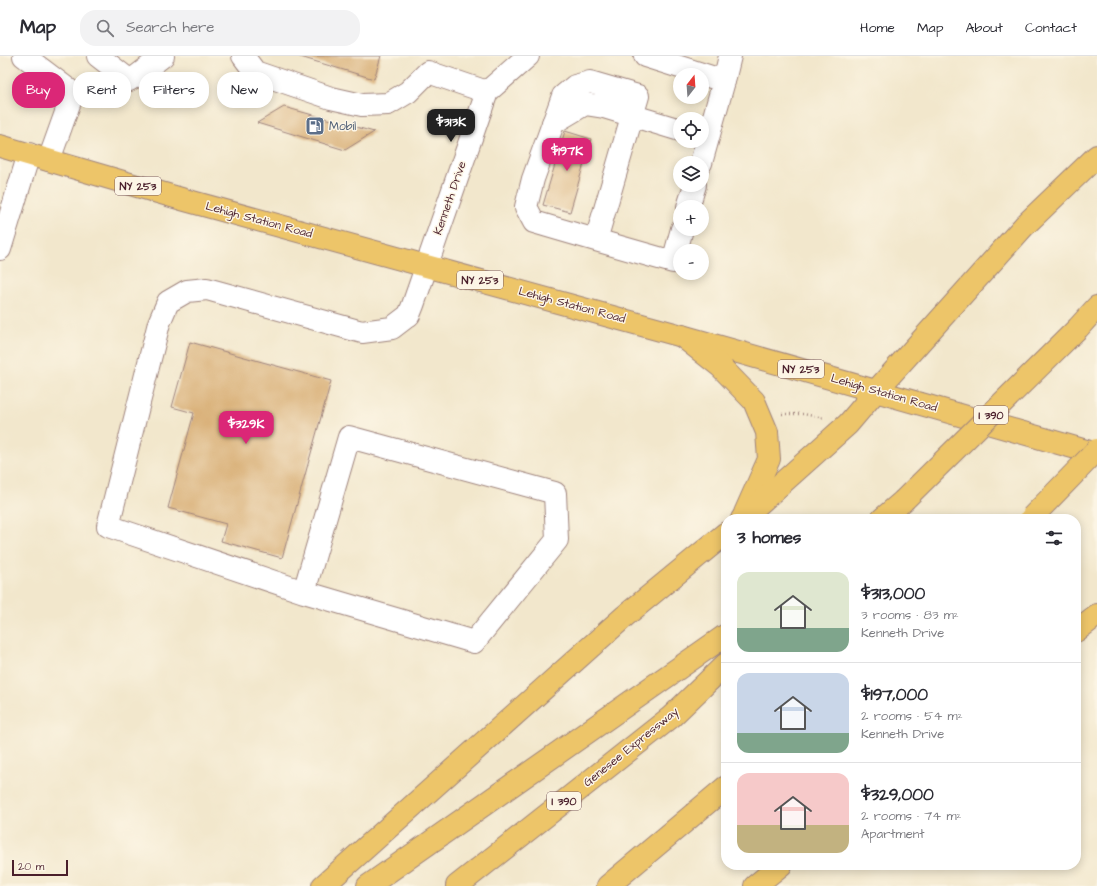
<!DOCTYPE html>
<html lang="en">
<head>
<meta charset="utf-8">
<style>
	:root { --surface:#fff; --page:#f2f2f3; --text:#2b2b33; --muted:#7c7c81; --line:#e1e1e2; --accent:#db2777 }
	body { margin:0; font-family:"Architects Daughter",sans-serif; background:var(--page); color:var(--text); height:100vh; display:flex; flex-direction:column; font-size:15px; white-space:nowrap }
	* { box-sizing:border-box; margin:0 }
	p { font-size:13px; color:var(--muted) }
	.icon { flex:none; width:22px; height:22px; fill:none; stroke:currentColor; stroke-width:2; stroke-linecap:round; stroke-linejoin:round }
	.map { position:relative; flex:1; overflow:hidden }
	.side { position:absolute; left:721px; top:458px; width:360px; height:356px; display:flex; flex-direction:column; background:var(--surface); border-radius:16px; box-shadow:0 2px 10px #0003 }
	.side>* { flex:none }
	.guide { position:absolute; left:12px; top:16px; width:380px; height:36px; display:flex; gap:8px }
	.needle { width:26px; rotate:17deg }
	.tools { position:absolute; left:673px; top:12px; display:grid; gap:8px }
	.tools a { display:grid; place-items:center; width:36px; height:36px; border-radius:50%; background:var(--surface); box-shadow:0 2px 10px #0003; font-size:20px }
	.scale { position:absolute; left:12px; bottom:10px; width:56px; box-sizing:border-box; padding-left:4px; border:2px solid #4a1f2b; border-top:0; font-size:11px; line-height:14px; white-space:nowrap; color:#4a1f2b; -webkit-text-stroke:3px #fcf5e5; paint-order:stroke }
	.price { position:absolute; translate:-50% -34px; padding:0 9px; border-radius:8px; background:var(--accent); color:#fff; font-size:13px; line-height:26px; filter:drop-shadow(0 1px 2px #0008) }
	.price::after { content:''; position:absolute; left:50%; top:24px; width:12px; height:9px; margin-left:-6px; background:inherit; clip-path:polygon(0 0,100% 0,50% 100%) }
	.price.active { background:#222; color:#fff }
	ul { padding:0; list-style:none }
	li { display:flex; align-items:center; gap:12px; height:100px; padding:0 16px }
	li+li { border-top:1px solid var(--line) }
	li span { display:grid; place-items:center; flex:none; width:112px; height:80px; border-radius:12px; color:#555 }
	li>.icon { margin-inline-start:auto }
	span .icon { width:48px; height:48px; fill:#fffc; stroke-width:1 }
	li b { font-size:17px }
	h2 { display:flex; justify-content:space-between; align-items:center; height:48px; padding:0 16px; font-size:17px }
	.pill { padding:0 14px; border-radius:16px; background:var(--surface); box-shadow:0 2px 10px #0003; font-size:14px; line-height:36px }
	.pill.active { background:var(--accent); color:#fff }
	header { display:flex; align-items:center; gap:24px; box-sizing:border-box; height:56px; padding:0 20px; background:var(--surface); border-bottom:1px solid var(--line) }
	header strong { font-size:19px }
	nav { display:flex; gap:22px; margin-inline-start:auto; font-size:14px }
	.search { width:280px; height:36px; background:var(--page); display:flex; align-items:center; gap:10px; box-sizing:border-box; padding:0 14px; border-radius:16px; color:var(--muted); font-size:15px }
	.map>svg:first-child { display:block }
	.building { fill:#dab27c }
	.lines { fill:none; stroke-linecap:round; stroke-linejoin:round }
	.minor-casing { stroke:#9e837c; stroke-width:24 }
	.major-casing { stroke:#9e837c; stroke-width:24 }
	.highway-casing { stroke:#9e837c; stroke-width:24 }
	.path { stroke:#9e837c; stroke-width:2.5; stroke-dasharray:1 3; stroke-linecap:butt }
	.minor { stroke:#fff; stroke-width:22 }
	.major { stroke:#edc569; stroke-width:22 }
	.highway { stroke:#edc569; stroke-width:22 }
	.highway-bridge-casing { stroke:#9e837c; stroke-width:24; stroke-linecap:butt }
	.highway-bridge { stroke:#edc569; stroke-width:22 }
	.labels { text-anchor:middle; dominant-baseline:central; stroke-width:3; stroke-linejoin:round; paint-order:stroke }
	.shield { fill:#fcf5e5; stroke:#7f5f63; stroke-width:1 }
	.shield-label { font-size:11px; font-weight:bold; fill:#4a1f2b }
	.service-label { font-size:12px; fill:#4e5e75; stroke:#fcf5e5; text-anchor:start }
	.street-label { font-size:12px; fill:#4a1f2b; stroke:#fcf5e5 }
</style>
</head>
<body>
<header>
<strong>Map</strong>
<div class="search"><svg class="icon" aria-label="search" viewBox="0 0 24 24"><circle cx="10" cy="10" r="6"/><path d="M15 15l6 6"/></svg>Search here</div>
<nav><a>Home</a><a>Map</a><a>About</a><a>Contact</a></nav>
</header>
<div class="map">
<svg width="1097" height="830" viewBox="0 0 1097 830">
	<rect width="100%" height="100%" fill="#fcf5e5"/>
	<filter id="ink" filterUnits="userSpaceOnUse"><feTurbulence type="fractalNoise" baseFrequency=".025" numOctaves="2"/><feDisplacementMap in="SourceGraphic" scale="8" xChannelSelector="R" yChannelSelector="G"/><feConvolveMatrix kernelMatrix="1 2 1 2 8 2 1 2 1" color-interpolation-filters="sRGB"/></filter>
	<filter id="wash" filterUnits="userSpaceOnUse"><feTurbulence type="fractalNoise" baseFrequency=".012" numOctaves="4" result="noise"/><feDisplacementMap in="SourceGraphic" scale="16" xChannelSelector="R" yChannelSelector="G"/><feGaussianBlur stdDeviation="0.9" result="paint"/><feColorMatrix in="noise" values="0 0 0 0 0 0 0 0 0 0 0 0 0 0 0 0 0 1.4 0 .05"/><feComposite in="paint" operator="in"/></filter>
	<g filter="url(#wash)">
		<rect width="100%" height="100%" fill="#f2e7cc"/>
		<g id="blocks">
			<g class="building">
				<path d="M297,0H381L374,23Z"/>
				<path d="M284,51L374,76L345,94L257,67Z"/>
				<path d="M565,75L591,83L570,156L543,149Z"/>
				<path d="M190,286L331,325L282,502L221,485L226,468L168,452L194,357L172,351Z"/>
			</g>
		</g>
	</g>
	<g filter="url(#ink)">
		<use href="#blocks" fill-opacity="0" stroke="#9e837c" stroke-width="1"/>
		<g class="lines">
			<defs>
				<g id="minor">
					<path d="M24,0L73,37H99L137,20L163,0"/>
					<path d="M98,0L129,24"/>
					<path d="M243,0L255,16L331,42L362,49L388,48L408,36L428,16L487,36"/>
					<path d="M645,0L724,25L701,107"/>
					<path d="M724,25L730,0"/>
					<path d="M553,67L585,48L604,51L680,74"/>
					<path d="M49,104L73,37"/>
					<path d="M688,151L695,129"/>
					<path d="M596,184L638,40L590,26L575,30L563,40L533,123L526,151L534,166C581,180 627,193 673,206L682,173"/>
					<path d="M0,193L29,98"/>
					<path d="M304,536L474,586L557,484L555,437L349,381L304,536L108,470L159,267L168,246L187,235L207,233L362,276L392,272L409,259L413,249L487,36L528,0"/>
				</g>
				<path id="major" d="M0,90L185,144L682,280L1097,398"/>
				<g id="highway">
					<path d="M1078,272L1097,251"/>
					<path d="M682,280L720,310L754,345L767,376L769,403L745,457"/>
					<path d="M742,463L848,368L876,335L1024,170L1097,100"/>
					<path d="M882,463L903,445"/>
					<path d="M1076,575L1097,559"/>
					<path d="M323,830L625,560L726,477"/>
					<path d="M368,830L726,579"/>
					<path d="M457,830L671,661L726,608"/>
					<path d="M608,830L726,731"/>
					<path d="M755,830L781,809"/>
				</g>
			</defs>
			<use href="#minor" class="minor-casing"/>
			<use href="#major" class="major-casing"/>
			<use href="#highway" class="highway-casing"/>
			<path class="path" d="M782,358H803L824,362"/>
			<use href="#minor" class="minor"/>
			<use href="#major" class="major"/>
			<use href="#highway" class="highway"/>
			<defs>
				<g id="highway-bridge">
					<path d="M903,445L1078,272"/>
					<path d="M1032,461L1097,394"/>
				</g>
			</defs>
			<use href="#highway-bridge" class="highway-bridge-casing"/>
			<use href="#highway-bridge" class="highway-bridge"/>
		</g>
	</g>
	<defs>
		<symbol id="fuel-square" viewBox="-11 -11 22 22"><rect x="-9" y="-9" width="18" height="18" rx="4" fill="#5c6f8a" stroke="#fcf5e5"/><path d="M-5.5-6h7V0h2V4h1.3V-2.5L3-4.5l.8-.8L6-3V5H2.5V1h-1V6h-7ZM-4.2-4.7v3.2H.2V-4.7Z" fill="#fff"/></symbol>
	</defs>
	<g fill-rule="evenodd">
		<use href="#fuel-square" x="304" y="59" width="22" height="22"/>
	</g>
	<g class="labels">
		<g class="shield">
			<rect x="115" y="121" width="46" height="18" rx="3"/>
			<rect x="457" y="215" width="46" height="18" rx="3"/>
			<rect x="778" y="304" width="46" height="18" rx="3"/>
			<rect x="974" y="350" width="34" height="18" rx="3"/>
			<rect x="547" y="736" width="34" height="18" rx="3"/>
		</g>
		<g class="shield-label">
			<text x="138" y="130">NY 253</text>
			<text x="480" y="224">NY 253</text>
			<text x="801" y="313">NY 253</text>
			<text x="991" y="359">I 390</text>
			<text x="564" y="745">I 390</text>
		</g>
		<g class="service-label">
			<text x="329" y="70">Mobil</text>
		</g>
		<g class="street-label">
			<text transform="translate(450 142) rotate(-71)">Kenneth Drive</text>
			<text transform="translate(259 164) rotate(15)">Lehigh Station Road</text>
			<text transform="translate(572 249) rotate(15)">Lehigh Station Road</text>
			<text transform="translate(884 337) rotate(16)">Lehigh Station Road</text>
			<text transform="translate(631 691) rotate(-39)">Genesee Expressway</text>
		</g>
	</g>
</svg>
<div class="tools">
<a><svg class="needle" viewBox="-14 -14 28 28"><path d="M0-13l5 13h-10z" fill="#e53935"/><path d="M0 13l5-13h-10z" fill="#7c7c81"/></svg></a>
<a><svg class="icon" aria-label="locate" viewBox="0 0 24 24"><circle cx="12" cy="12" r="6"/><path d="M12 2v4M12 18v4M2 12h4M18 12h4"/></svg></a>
<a><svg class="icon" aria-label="layers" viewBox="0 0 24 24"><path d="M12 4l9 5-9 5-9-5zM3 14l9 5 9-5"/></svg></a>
<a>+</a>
<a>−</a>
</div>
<div class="scale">20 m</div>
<b class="price active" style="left:451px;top:87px">$313K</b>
<b class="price" style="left:567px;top:116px">$197K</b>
<b class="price" style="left:246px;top:389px">$329K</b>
<div class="guide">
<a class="pill active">Buy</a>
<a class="pill">Rent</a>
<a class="pill">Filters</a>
<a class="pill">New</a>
</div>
<section class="side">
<h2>3 homes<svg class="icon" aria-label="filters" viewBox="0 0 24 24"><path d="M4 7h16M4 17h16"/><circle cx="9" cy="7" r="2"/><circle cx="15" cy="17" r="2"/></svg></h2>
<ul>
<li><span style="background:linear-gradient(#dfe7d0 70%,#7fa58c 0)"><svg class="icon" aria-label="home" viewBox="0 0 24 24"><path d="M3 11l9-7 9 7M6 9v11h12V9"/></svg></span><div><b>$313,000</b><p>3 rooms · 83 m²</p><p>Kenneth Drive</p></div></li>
<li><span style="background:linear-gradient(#c9d6e8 75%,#7fa58c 0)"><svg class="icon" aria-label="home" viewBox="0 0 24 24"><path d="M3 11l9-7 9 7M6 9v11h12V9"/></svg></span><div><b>$197,000</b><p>2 rooms · 54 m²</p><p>Kenneth Drive</p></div></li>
<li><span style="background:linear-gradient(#f6c9c9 65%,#c2b280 0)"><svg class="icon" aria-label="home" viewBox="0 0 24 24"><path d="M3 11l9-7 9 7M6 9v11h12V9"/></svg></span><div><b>$329,000</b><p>2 rooms · 74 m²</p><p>Apartment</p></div></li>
</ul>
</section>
</div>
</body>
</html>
